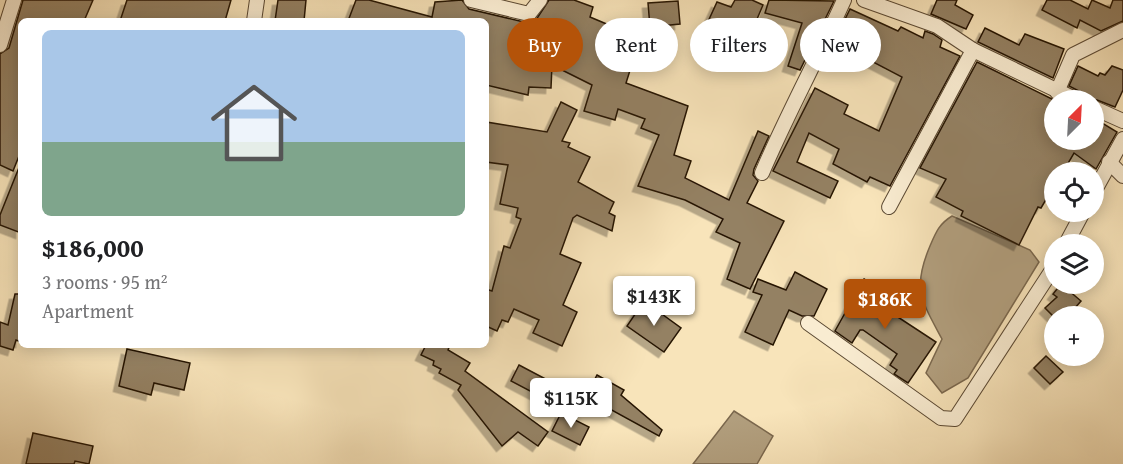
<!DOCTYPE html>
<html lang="en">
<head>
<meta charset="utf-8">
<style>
	:root { --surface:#fff; --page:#f2f2f2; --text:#202124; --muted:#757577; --line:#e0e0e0; --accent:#b45309 }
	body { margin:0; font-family:"Gentium Book Plus",serif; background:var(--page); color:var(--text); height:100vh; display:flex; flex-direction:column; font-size:22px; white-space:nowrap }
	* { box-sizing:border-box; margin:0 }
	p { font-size:20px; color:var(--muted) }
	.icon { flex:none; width:33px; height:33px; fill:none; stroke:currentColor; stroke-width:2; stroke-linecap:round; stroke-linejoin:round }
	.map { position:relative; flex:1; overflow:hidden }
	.details { position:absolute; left:18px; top:18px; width:471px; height:330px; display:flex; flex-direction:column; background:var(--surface); border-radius:9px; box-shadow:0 3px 15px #0003 }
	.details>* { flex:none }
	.guide { position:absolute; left:507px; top:18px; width:525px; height:54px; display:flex; gap:12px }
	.needle { width:39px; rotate:24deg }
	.fabs { position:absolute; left:1044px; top:90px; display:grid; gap:12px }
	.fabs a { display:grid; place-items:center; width:60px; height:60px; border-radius:50%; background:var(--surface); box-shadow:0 3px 15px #0003; font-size:30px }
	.price { position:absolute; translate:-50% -51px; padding:0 14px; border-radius:6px; background:#fff; color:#222; font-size:20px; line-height:39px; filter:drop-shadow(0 2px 3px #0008) }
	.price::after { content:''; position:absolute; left:50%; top:36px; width:18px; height:14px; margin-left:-9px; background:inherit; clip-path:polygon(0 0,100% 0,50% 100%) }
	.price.selected { background:var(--accent); color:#fff }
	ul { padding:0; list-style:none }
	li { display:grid; align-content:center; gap:12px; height:318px; padding:0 24px }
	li+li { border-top:2px solid var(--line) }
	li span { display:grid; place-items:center; height:186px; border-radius:9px; color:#555 }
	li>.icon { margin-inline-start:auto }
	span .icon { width:108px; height:108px; fill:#fffc; stroke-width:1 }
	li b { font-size:26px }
	.tag { padding:0 21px; border-radius:27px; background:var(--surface); box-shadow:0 3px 15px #0003; font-size:21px; line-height:54px }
	.tag.selected { background:var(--accent); color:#fff }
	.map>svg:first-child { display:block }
	.water { fill:#b19e7d; stroke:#7a674d; stroke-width:1.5 }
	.building { fill:#948164; stroke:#271506; stroke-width:1.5; filter:url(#shadow) }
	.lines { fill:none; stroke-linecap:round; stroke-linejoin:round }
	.minor-casing { stroke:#5b4933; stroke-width:16 }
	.minor { stroke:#faedd2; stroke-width:14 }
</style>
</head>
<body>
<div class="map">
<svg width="1123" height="464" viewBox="0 0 1123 464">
	<defs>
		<filter id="shadow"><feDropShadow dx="-5.5" dy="5.5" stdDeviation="0" flood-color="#0004"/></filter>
	</defs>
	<rect width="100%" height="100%" fill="#f8e4ba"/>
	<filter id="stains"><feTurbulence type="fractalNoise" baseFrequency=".00333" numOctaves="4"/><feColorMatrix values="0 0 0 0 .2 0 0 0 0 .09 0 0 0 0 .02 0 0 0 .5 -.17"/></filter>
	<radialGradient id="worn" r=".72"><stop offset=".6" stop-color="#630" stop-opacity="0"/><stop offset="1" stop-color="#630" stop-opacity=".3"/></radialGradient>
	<g class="water">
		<path d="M952,216L1030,250L1039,262L968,378L942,393L926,373L942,339C921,300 912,288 930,246C936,232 939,224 952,216Z"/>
		<path d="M734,411L773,436L757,464H693Z"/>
	</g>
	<g class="building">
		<path d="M23,0H93L84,21H21V151L13,171L0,165V54L9,48Z"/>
		<path d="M127,0H231L225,21H120Z"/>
		<path d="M278,0H306L304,21H275Z"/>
		<path d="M356,0H369L432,17L435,2L462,0L469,9L528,23L536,20L549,0H574L593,7L590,17L616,28L603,56L632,64L626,83L688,106L674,155L691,161L685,178L729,200L758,131L769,136L754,169L753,175L758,181L747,203L784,221L750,289L727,279L740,243L716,232L723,219L685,200L638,186L659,135L641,128L645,119L618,109L615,120L584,111L592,85L552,65L551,88L529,87L528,95L486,85V21H348Z"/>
		<path d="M735,0H752L763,5L746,45L706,26L717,2L731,7Z"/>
		<path d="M769,0L834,1L800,70L788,66L802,23L765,13Z"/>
		<path d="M937,0H957L955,5L973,15L966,29L931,14Z"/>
		<path d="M1047,0H1070L1088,9L1092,0L1110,8L1113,0H1123V21L1101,31L1080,20L1077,28L1042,10Z"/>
		<path d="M678,1L680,24L650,27L648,3Z"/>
		<path d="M850,9L898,31L901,27L923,38L925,31L933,34L942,40L940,47L960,56L890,186L870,177L867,182L833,164L839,149L809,133L797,162L838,181L830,198L773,171L815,88L848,105L844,114L879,131L902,77L873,62L875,58L857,50L858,47L836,38Z"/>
		<path d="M985,28L1019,45L1025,34L1064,49L1053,78L978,42Z"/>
		<path d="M977,62L1054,100V140H1094V118L1117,132L1096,169L1074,153L1063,172H1054V186L1041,208L1038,207L1019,245L961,216L963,211L936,197L946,179L920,168Z"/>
		<path d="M1078,66L1098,76L1100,73L1105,75L1112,66L1123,70V90L1115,107L1097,100H1086L1081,92L1069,86Z"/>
		<path d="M561,102L577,110L562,141L570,143L568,147L590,157L578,182L614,202L609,213L615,216L612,231L577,215L573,218L560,254L581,263L563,305L577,312L562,346L533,333L539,320L514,309L508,322L502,320L497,331L486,326V289L492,291L504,246L510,248L521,219L516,217L518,208L500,204L508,165L486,162V122L547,132Z"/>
		<path d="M20,165H21V233L0,225V215Z"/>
		<path d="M795,272L827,289L814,316H802L789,310L773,345L745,332L762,295L753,292L758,279L786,290Z"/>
		<path d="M864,279L887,294L878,304L936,342L908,383L894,374L897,370L890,365L897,354L863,330H860L852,343L835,331Z"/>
		<path d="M1061,284L1081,301L1068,316H1053L1045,308L1057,297L1053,294Z"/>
		<path d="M15,294H21V342L16,340L13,350L0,346V322L8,325Z"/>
		<path d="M644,301L681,328L664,352L627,326Z"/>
		<path d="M426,345H450L448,350L470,363L465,371L548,432L538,446L518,432L502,446L458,390L461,385L439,373L441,369L433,365L434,361L421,355Z"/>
		<path d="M127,349L190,363L184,390L154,383L151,395L119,386Z"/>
		<path d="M1046,356L1063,372L1050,384L1034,368Z"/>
		<path d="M519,365L576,395L568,411L511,381Z"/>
		<path d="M597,375L624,390L621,395L662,430L659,436L586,396Z"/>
		<path d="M561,413L589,427L580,445L552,431Z"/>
		<path d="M33,433L93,446L89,464L75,461L74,464H26Z"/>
	</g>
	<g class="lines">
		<defs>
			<g id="minor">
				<path d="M471,0L529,14L540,0"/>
				<path d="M864,0L937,26L973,50L1077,100"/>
				<path d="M254,21L257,0"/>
				<path d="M0,45L14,0"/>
				<path d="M1057,92L1073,55L1123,30"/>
				<path d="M1094,108L1123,121"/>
				<path d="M1109,162L1123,176"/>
				<path d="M762,173C787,114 818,58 844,0"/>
				<path d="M1094,192L1123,139"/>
				<path d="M889,207L973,50"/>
				<path d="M1066,244L1083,212"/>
				<path d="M808,323L941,418L955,419L1054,267"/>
			</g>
		</defs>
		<use href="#minor" class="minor-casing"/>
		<use href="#minor" class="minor"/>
	</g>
	<rect width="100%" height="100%" filter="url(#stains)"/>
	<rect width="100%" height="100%" fill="url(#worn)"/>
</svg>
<div class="fabs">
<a><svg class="needle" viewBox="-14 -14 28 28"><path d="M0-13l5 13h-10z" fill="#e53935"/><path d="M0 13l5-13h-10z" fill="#757577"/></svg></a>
<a><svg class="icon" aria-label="locate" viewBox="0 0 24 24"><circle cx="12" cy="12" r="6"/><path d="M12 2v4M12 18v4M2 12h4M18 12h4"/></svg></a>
<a><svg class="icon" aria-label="layers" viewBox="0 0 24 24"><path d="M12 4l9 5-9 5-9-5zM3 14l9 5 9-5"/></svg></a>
<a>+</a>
</div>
<b class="price" style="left:654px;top:327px">$143K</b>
<b class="price selected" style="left:885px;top:330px">$186K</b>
<b class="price" style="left:571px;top:429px">$115K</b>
<div class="guide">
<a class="tag selected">Buy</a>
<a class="tag">Rent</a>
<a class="tag">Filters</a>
<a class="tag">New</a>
</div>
<section class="details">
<ul>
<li><span style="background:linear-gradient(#a9c7e8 60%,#7fa58c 0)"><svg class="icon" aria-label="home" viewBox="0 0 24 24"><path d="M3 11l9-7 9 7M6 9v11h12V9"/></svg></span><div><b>$186,000</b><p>3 rooms · 95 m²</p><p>Apartment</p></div></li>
</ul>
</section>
</div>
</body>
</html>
